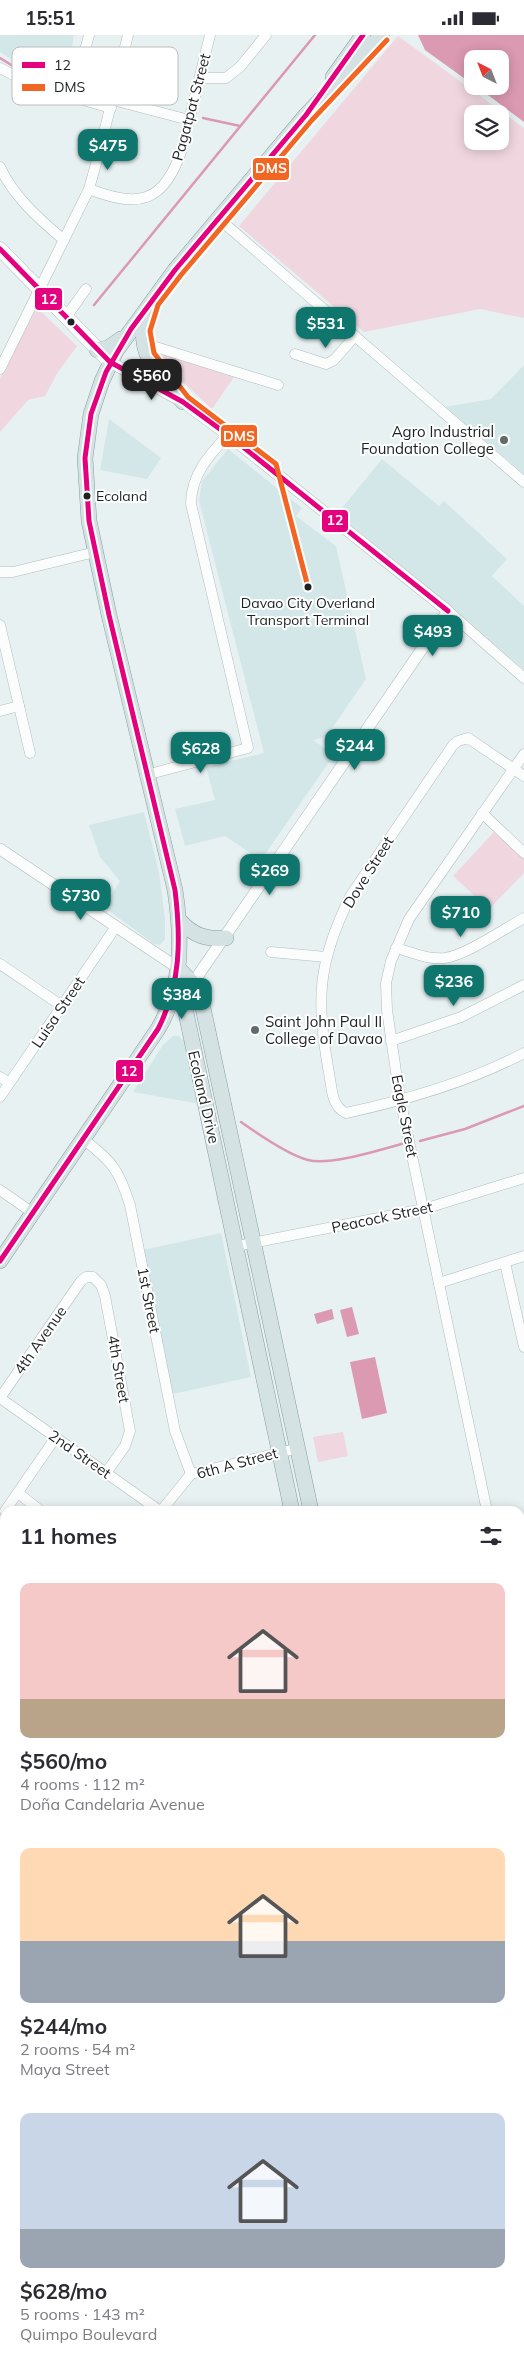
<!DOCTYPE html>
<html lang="en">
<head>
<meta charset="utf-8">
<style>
	:root { --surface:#fff; --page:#f2f2f3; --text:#2b2b33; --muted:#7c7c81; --accent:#0f766e }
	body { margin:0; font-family:Mulish,sans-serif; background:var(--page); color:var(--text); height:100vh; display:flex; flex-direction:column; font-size:19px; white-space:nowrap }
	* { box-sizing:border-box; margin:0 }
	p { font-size:16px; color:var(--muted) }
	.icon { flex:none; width:28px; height:28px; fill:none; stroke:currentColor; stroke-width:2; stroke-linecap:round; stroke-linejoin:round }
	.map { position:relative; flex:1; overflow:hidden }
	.drawer { position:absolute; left:0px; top:1471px; width:525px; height:866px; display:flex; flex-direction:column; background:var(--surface); border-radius:15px 15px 0 0; box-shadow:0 2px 12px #0003 }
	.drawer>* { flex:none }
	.needle { width:32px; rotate:318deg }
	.fabs { position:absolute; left:464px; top:15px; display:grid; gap:10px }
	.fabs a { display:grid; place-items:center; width:45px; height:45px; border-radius:10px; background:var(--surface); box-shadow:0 2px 12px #0003; font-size:25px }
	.price { position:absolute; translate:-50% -42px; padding:0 11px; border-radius:10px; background:var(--accent); color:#fff; font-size:16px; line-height:32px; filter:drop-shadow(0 1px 2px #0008) }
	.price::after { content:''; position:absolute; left:50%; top:30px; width:15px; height:11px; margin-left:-8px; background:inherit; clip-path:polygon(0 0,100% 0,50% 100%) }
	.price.active { background:#222; color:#fff }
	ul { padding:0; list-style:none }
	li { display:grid; align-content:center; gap:10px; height:265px; padding:0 20px }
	li span { display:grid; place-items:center; height:155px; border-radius:10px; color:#555 }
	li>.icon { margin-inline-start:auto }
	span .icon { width:90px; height:90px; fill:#fffc; stroke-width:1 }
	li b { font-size:21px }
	h2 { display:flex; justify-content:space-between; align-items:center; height:60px; padding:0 20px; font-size:21px }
	.status { display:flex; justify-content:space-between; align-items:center; height:35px; padding:0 25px; background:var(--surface); direction:ltr }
	.status svg { height:14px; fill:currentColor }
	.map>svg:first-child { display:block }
	.built { fill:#d3e7e9 }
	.green { fill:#f0d6df; fill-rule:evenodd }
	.water { fill:#db99b2 }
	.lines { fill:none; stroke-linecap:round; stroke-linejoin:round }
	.stream { stroke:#db99b2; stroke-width:2.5 }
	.minor-casing { stroke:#b4bcbd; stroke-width:11 }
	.tertiary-casing { stroke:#b4bcbd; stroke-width:12 }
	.secondary-casing { stroke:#b4bcbd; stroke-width:15 }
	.primary-casing { stroke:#869ea1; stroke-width:16 }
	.minor { stroke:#fbfdfd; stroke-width:10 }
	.tertiary { stroke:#fbfdfd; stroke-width:11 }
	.secondary { stroke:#fbfdfd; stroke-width:14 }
	.primary { stroke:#d5e2e3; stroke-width:15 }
	.bus-1-casing { stroke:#fff; stroke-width:9 }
	.bus-2-casing { stroke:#fff; stroke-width:9 }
	.bus-1 { stroke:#e5007d; stroke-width:5 }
	.bus-2 { stroke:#f26522; stroke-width:5 }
	.bus-dot { fill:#1c2223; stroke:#fff; stroke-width:2 }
	.poi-dot { fill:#636a6b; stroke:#fff; stroke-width:2 }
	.labels { text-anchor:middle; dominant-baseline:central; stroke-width:4; stroke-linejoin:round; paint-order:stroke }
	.bus-label { font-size:14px; fill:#1c2223; stroke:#fff; text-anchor:start }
	.street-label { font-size:15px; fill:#1c2223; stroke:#fff }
	.poi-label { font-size:15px; fill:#1c2223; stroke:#fff; text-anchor:end }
	.key { fill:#fff; stroke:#bbbdbd; stroke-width:1 }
	.key-label { font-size:14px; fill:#1c2223 }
	.line-badge { stroke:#fff; stroke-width:2 }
	.badge-label { font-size:14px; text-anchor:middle; font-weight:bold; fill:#fff }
</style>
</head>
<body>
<div class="status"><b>15:51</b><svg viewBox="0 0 49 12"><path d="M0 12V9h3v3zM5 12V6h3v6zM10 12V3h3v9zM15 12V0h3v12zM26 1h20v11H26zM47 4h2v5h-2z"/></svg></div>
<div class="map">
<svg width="524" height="2337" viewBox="0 0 524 2337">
	<rect width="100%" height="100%" fill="#e7f1f2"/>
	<g class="built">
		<path d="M0,0H74L70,24L79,26L74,44L17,28L0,17Z"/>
		<path d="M524,330V439L445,372L491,364Z"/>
		<path d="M109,384L161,423L147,444L100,435Z"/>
		<path d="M228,414L302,473L296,481L336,511L366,644L326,702L313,705L334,720L261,825L225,801L185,811L175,774L215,765L206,732L264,718L199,466L202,446Z"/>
		<path d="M382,424L439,471L444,466L507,524L492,541L524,571V635L459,578L337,479Z"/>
		<path d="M144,777L159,837L165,884V904L160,910L154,909L104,872L120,846L100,822L89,790Z"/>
		<path d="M173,1001H178L185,1007L200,1069L133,1057L163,1010Z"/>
		<path d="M221,1198L251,1342L173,1359L143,1215Z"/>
		<path d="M524,1545V1613L520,1614V1546Z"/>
		<path d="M184,2333H232L229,2337H181Z"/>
	</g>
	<g class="green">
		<path d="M398,1L524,93V283L480,274L364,297L239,191ZM472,79H500V106H472Z"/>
		<path d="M37,273L77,311L58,337L45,361L28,365L0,397V343Z"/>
		<path d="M158,316L234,342L212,374L181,345Z"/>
		<path d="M494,797L524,824V838L489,874L453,841Z"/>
		<path d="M343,1397L348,1421L318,1427L313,1402Z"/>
	</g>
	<g class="water">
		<path d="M418,0H524V87L476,51H500V24H472V49L425,15Z"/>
		<path d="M352,1272L359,1299L347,1302L340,1275Z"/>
		<path d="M332,1274L334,1284L317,1289L314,1279Z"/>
		<path d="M375,1322L387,1378L362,1384L350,1327Z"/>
	</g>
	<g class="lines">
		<g class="stream">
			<path d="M0,23L21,36L58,50"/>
			<path d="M203,83L240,91"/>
			<path d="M94,270L315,0"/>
			<path d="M241,1087C258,1099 288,1120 308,1125C330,1131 382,1114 405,1108"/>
			<path d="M420,1106L465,1094L524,1071"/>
		</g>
		<defs>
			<g id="minor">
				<path d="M0,33L34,51L111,73"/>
				<path d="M200,43H226L240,32L266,0"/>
				<path d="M73,62L89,0"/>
				<path d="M113,65L189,85"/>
				<path d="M0,132C14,162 39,184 64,205"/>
				<path d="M89,154C138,173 164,169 182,114L210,0"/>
				<path d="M218,183L524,447"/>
				<path d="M66,282L86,254"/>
				<path d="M143,308L278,350"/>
				<path d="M295,319L326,329L334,325L355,301"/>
				<path d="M0,334L89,154L99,118L128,0"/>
				<path d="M0,537H13L95,517"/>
				<path d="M448,576L524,643"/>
				<path d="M0,590L30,718"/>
				<path d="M0,676L19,671"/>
				<path d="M146,740L248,713L191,469C191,440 209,420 228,400"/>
				<path d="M524,741L468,703L458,706L453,710L351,860C317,928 316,965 329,1038C332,1053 331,1071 346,1078C406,1065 469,1047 524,1018"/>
				<path d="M482,778L524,818"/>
				<path d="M396,913C411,917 428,925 445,923C466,920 504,894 524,883"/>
				<path d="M271,917L326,922"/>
				<path d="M0,929L62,971"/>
				<path d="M391,1006L461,982L524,950"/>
				<path d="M0,1042L9,1048"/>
				<path d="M0,1062L115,893"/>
				<path d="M83,1104C112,1126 119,1135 130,1170L175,1396L191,1439"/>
				<path d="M0,1155L33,1178"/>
				<path d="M237,1211L424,1174L524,1143"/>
				<path d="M505,1228L524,1312"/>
				<path d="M439,1248L524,1221"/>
				<path d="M0,1363L81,1246L86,1242H93L101,1250L105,1261L130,1396L125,1411L106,1438"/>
				<path d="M0,1363L160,1476"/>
				<path d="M18,1458L41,1476"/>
				<path d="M5,1476L56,1402"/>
				<path d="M161,1476L191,1439L299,1413"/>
				<path d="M487,1476L400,1064L387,975L386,948L391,926L409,884L524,719"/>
				<path d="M520,1533L524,1532"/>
				<path d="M0,1600L5,1593"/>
				<path d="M520,1643H524"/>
				<path d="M520,1680L524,1679"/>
				<path d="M0,1718L5,1710"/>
				<path d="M520,1739L524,1758"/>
				<path d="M0,1866L5,1859"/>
				<path d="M0,1903L5,1907"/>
				<path d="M520,1914L524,1907"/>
				<path d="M0,1980L5,1972"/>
				<path d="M520,2066L524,2067"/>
				<path d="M0,2087L5,2080"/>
				<path d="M0,2098L5,2102"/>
				<path d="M520,2126L524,2122"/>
				<path d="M0,2164L5,2167"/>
				<path d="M0,2233L5,2236"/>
				<path d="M0,2306L5,2310"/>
				<path d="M0,2324L5,2317"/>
				<path d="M34,2332L40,2337"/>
				<path d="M145,2337L149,2332"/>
				<path d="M362,2337L365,2332"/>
			</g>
			<g id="tertiary">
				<path d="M110,327L183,367L228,400L448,576L188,955"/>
				<path d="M0,814L178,933"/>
			</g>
			<path id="secondary" d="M0,214L110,327"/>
			<g id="primary">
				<path d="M333,42L363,0"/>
				<path d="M148,275C133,318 157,337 183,367"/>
				<path d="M97,315L108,313L121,304"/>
				<path d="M180,886C193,900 206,905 226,903"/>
				<path d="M178,933L193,949L203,973L311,1476"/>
				<path d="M179,945L292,1476"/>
				<path d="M0,1226L158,994C183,952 182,901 175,855L109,580L89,486L85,423L91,379L102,346L116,316L175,235L306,80L382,0"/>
				<path d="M236,2337L239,2332"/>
				<path d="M259,2337L262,2332"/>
			</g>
		</defs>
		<use href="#minor" class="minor-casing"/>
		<use href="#tertiary" class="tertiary-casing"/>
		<use href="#secondary" class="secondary-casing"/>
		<use href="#primary" class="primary-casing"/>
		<use href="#minor" class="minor"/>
		<use href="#tertiary" class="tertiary"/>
		<use href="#secondary" class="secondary"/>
		<use href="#primary" class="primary"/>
		<defs>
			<g id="bus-1">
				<path d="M0,214L110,327L183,367L228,400L448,576"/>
				<path d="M0,1226L158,994C181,949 181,904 175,855L109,580L89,486L85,423L91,379L106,337L131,294L175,235L306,80L363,0"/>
			</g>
			<path id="bus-2" d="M308,552L276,429L188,362L154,318L150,296L158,270L181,240L312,85L387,5"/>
		</defs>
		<use href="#bus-1" class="bus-1-casing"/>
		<use href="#bus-2" class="bus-2-casing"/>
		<use href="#bus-1" class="bus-1"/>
		<use href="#bus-2" class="bus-2"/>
	</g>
	<g class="bus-dot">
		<circle cx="71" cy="287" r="4.5"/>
		<circle cx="87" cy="461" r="4.5"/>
		<circle cx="308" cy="552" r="4.5"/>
	</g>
	<g class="poi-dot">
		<circle cx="504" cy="405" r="5"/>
		<circle cx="255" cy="995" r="5"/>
	</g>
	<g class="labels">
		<g class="bus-label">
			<text x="96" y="461">Ecoland</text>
			<text x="308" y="568" text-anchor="middle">Davao City Overland<tspan x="308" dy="17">Transport Terminal</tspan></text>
		</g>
		<g class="street-label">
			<text transform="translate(191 72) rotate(-75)">Pagatpat Street</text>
			<text transform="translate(368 837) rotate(-58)">Dove Street</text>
			<text transform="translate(58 977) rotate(-56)">Luisa Street</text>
			<text transform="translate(204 1062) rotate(77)">Ecoland Drive</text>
			<text transform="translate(405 1081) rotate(79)">Eagle Street</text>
			<text transform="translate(382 1182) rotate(-12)">Peacock Street</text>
			<text transform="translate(149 1265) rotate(79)">1st Street</text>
			<text transform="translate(40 1305) rotate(-55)">4th Avenue</text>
			<text transform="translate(119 1334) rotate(80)">4th Street</text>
			<text transform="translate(80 1419) rotate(35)">2nd Street</text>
			<text transform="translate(237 1428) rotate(-15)">6th A Street</text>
		</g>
		<g class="poi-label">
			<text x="494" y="396">Agro Industrial<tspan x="494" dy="17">Foundation College</tspan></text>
			<text x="265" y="986" text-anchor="start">Saint John Paul II<tspan x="265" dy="17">College of Davao</tspan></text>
		</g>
	</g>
	<rect x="12" y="12" width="166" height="58" rx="8" class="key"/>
	<rect x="22" y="27" width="23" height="6" fill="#e5007d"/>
	<rect x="22" y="49" width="23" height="7" fill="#f26522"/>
	<g class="key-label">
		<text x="54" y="35">12</text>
		<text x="54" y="57">DMS</text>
	</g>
	<g class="line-badge">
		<rect x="252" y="122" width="38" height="24" rx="5" fill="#f26522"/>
		<rect x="34" y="252" width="29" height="24" rx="5" fill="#e5007d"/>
		<rect x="220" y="389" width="38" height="24" rx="5" fill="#f26522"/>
		<rect x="321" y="474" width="28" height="24" rx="5" fill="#e5007d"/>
		<rect x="115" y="1024" width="29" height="24" rx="5" fill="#e5007d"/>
	</g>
	<g class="badge-label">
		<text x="271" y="138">DMS</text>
		<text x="49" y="269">12</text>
		<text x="239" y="406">DMS</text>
		<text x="335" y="490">12</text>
		<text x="129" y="1041">12</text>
	</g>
</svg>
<div class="fabs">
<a><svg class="needle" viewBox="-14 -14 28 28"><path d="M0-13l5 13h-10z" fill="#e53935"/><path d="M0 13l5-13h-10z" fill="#7c7c81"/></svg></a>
<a><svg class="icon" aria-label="layers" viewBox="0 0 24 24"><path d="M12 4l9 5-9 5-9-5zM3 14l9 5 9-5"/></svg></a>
</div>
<b class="price" style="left:108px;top:136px">$475</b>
<b class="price" style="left:326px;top:314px">$531</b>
<b class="price active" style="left:152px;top:366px">$560</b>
<b class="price" style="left:433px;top:622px">$493</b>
<b class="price" style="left:355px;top:736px">$244</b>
<b class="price" style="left:201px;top:739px">$628</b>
<b class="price" style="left:270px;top:861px">$269</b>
<b class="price" style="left:81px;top:886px">$730</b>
<b class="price" style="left:461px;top:903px">$710</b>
<b class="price" style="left:454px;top:972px">$236</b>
<b class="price" style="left:182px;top:985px">$384</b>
<section class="drawer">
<h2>11 homes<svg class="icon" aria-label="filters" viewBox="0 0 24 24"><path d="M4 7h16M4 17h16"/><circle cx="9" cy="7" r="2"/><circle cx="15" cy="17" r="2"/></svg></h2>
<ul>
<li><span style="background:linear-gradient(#f6c9c9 75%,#b9a48a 0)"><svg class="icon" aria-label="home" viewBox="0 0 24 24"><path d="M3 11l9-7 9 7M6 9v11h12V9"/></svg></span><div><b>$560/mo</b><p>4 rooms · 112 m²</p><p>Doña Candelaria Avenue</p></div></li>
<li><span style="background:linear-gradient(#ffd9b3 60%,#9aa5b1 0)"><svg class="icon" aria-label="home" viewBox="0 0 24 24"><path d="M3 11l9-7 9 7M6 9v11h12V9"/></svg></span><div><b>$244/mo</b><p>2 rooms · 54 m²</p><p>Maya Street</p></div></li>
<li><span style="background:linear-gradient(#c9d6e8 75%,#9aa5b1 0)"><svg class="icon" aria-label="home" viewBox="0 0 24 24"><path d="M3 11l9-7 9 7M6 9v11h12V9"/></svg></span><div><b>$628/mo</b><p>5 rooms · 143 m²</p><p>Quimpo Boulevard</p></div></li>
</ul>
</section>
</div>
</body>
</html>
